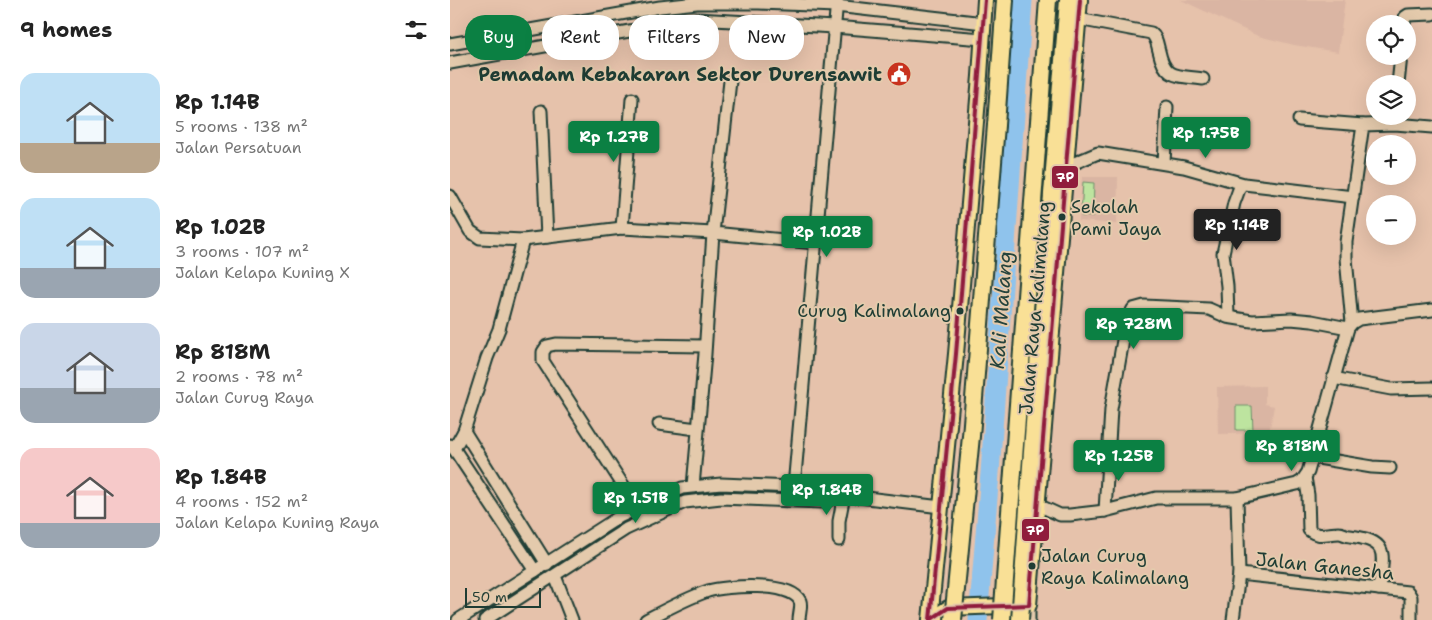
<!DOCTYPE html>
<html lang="en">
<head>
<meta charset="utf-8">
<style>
	:root { --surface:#fff; --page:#f6f6f6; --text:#222; --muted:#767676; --accent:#0b8043 }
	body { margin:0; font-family:"Shantell Sans",sans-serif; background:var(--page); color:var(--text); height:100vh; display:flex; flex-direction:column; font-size:19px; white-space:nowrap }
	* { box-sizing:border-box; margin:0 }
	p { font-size:16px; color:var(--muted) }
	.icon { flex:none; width:28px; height:28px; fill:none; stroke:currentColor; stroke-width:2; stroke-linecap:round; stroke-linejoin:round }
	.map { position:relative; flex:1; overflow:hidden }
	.drawer { display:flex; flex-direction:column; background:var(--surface); width:450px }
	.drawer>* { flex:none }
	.hud { position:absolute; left:15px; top:15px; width:475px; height:45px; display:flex; gap:10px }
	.buttons { position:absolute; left:916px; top:15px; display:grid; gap:10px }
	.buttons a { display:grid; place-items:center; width:50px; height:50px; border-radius:50%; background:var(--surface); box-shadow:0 5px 20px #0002; font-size:25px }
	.scale { position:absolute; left:15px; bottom:12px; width:76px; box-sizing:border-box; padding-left:5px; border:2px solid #1f3d34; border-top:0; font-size:14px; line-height:18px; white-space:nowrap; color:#1f3d34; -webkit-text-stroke:4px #e4caac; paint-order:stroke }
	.price { position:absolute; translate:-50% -42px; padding:0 11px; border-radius:5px; background:var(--accent); color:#fff; font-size:16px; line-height:32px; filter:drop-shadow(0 1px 2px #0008) }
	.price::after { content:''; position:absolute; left:50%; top:30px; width:15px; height:11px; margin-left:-8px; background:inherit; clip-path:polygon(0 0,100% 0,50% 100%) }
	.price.current { background:#222; color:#fff }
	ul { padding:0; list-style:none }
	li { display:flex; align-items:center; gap:15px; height:125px; padding:0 20px }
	li span { display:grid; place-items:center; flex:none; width:140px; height:100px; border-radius:15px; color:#555 }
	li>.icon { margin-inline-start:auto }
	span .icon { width:60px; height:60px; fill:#fffc; stroke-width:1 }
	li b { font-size:21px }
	h2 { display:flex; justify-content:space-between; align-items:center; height:60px; padding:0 20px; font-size:21px }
	.pill { padding:0 18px; border-radius:20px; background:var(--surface); box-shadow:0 5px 20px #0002; font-size:18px; line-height:45px }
	.pill.current { background:var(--accent); color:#fff }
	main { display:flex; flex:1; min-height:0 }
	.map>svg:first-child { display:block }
	.built { fill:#dab5a3 }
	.green { fill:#bde49f; stroke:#6e906a }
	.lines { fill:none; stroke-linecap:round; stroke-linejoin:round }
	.river { stroke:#8fc3ec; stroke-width:19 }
	.minor-casing { stroke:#1f3d34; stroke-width:15 }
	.major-casing { stroke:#1f3d34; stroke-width:18 }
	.highway-casing { stroke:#1f3d34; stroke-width:20 }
	.minor { stroke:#e4caac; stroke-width:11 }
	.major { stroke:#f9e096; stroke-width:14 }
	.highway { stroke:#f9e096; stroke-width:16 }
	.highway-bridge-casing { stroke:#1f3d34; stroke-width:20; stroke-linecap:butt }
	.highway-bridge { stroke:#f9e096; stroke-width:16 }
	.bus-1-casing { stroke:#e4caac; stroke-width:8 }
	.bus-1 { stroke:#901d3c; stroke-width:4 }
	.bus-dot { fill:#1f3d34; stroke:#e4caac; stroke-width:2 }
	.labels { text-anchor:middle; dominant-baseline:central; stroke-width:4; stroke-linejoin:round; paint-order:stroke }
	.bus-label { font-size:18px; fill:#1f3d34; stroke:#e4caac; text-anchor:start }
	.poi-label { font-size:19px; font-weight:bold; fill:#1f3d34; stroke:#e4caac; text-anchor:end }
	.street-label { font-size:19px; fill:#1f3d34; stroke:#e4caac }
	.water-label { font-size:20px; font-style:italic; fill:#25443d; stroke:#e4caac }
	.line-badge { stroke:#e4caac; stroke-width:2 }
	.badge-label { font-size:14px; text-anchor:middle; font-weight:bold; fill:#fff }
</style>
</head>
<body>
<main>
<section class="drawer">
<h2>9 homes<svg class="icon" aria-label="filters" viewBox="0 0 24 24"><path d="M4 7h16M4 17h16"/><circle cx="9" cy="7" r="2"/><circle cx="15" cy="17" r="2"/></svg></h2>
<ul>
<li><span style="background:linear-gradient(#bfe0f5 70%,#b9a48a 0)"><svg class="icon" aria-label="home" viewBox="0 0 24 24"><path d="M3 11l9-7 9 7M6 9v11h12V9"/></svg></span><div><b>Rp 1.14B</b><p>5 rooms · 138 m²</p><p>Jalan Persatuan</p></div></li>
<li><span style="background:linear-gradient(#bfe0f5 70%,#9aa5b1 0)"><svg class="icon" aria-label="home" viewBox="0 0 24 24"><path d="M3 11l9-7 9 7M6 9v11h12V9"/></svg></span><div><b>Rp 1.02B</b><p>3 rooms · 107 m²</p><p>Jalan Kelapa Kuning X</p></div></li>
<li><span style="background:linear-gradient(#c9d6e8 65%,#9aa5b1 0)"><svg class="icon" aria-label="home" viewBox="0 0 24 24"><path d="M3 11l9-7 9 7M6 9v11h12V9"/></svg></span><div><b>Rp 818M</b><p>2 rooms · 78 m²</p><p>Jalan Curug Raya</p></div></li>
<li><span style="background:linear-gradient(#f6c9c9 75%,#9aa5b1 0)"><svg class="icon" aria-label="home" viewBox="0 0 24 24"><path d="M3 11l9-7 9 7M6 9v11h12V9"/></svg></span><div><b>Rp 1.84B</b><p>4 rooms · 152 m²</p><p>Jalan Kelapa Kuning Raya</p></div></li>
</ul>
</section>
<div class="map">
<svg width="982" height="620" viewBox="0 0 982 620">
	<rect width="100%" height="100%" fill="#e6c2ab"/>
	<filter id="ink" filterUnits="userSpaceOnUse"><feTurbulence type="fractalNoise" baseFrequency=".02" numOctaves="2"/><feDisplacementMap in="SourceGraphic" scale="10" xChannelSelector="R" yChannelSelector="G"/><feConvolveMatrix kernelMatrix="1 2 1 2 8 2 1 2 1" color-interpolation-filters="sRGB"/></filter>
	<g filter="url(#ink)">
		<g class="built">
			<path d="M731,0H895L888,52L844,45L808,36Z"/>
			<path d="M632,177H668L667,224L629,221Z"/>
			<path d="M815,386V404L824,406L819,433L768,434L767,387Z"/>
		</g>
		<g class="green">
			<path d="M633,182L644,183L643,217L631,216Z"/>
			<path d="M786,406H802L803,430H786Z"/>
		</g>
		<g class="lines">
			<path class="river" d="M528,620L540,473L573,0"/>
			<defs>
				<g id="minor">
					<path d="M628,19L701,33C707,38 707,44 709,51C715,80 728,75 753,79"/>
					<path d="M954,24L955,17L958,15L982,14"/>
					<path d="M0,44L210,7L247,3H309L386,6L534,23"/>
					<path d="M0,63L247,19L384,27L533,39"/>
					<path d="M948,84L951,56"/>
					<path d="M91,111L97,237"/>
					<path d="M849,120L913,125"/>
					<path d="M714,163L717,107"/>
					<path d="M615,167L648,153L734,167L794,184L903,197"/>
					<path d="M0,196L20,231L30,238L73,240L172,228L263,233L365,243"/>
					<path d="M172,228L182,99"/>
					<path d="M778,317L777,286L773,253L784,203L791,184"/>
					<path d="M902,323L896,258V242L913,125L945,124L982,127"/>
					<path d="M883,378L941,389L982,388"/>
					<path d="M209,424L247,429"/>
					<path d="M14,431L97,564"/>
					<path d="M0,445L4,449L85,571"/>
					<path d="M4,449L14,431L37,358L49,329L73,240"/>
					<path d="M862,457L922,467L940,468"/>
					<path d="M855,477L858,495L859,530C868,538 878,533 889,533C893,533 896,536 900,536C941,541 933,555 929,589"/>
					<path d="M243,486L255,354L263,233L280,81"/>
					<path d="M344,487L387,0"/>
					<path d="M588,505L610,515H620L655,511L706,498H787L847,484L852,481L858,472L898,328L902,323L909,319L982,310"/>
					<path d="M655,511L661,409L676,323L683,309L694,306L759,309L777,317L802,321L841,319L862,321L898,328"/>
					<path d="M191,513L93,361V352L97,346L106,344L255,346"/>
					<path d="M389,540V521L394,495"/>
					<path d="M789,574L958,592L961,597V620"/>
					<path d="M105,576L122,620"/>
					<path d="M8,620L169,517L232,488L271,484L344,487L384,494L491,507"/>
					<path d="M35,620L176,529L235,502L271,498L371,502L379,500L384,494"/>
					<path d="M196,620C215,610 237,598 258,591C276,586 341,581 350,601C352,606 349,614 349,620"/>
					<path d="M579,620V605"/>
					<path d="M783,620L789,574L787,498"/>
				</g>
				<g id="major">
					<path d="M480,620L498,608L579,605L630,0"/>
					<path d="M480,620L506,354L530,76L535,0"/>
				</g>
				<g id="highway">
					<path d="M546,125L555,0"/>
					<path d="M590,339L618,0"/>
				</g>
			</defs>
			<use href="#minor" class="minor-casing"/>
			<use href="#major" class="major-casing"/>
			<use href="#highway" class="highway-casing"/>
			<use href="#minor" class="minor"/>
			<use href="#major" class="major"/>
			<use href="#highway" class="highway"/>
			<defs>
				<g id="highway-bridge">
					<path d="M503,620L521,436L546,125"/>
					<path d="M552,620L598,0"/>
					<path d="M570,620L590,339"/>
				</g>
			</defs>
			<use href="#highway-bridge" class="highway-bridge-casing"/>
			<use href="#highway-bridge" class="highway-bridge"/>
			<defs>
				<g id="bus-1">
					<path d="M480,620L498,608L579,605L630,0"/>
					<path d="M480,620L506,354L535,0"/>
				</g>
			</defs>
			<use href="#bus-1" class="bus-1-casing"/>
			<use href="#bus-1" class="bus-1"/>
		</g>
	</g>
	<defs>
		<symbol id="civic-disc" viewBox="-11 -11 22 22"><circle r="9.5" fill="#c8321e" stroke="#e4caac"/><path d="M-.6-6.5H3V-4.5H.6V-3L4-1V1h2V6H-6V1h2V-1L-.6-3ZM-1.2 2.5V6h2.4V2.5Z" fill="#fff"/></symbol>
	</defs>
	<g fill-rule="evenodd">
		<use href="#civic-disc" x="435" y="60" width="28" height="28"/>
	</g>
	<g class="bus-dot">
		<circle cx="612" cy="217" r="4.5"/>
		<circle cx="510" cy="311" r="4.5"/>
		<circle cx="582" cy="566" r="4.5"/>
	</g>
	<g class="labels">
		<g class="bus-label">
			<text x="621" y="207">Sekolah<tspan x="621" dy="22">Pami Jaya</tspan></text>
			<text x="501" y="311" text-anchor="end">Curug Kalimalang</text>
			<text x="591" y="556">Jalan Curug<tspan x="591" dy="22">Raya Kalimalang</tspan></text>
		</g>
		<g class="poi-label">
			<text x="432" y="74">Pemadam Kebakaran Sektor Durensawit</text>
		</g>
		<g class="street-label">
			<text transform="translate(585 308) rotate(-85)">Jalan Raya Kalimalang</text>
			<text transform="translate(875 566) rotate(6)">Jalan Ganesha</text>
		</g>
		<g class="water-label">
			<text transform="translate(551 310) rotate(-86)">Kali Malang</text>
		</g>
	</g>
	<g class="line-badge">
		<rect x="601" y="165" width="28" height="24" rx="5" fill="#901d3c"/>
		<rect x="571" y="518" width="29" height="24" rx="5" fill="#901d3c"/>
	</g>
	<g class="badge-label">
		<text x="615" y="182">7P</text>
		<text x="585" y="535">7P</text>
	</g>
</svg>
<div class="buttons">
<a><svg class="icon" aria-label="locate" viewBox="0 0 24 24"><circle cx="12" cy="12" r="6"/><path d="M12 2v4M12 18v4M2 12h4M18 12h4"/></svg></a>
<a><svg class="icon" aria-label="layers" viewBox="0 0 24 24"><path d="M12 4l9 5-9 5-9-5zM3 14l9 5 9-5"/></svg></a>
<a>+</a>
<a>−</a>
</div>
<div class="scale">50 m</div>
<b class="price" style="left:756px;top:159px">Rp 1.75B</b>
<b class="price" style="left:164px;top:163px">Rp 1.27B</b>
<b class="price current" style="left:787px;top:251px">Rp 1.14B</b>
<b class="price" style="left:377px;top:258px">Rp 1.02B</b>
<b class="price" style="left:684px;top:350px">Rp 728M</b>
<b class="price" style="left:842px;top:472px">Rp 818M</b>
<b class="price" style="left:669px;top:482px">Rp 1.25B</b>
<b class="price" style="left:377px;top:516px">Rp 1.84B</b>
<b class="price" style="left:186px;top:524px">Rp 1.51B</b>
<div class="hud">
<a class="pill current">Buy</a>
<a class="pill">Rent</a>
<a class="pill">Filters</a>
<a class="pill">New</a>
</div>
</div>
</main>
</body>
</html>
